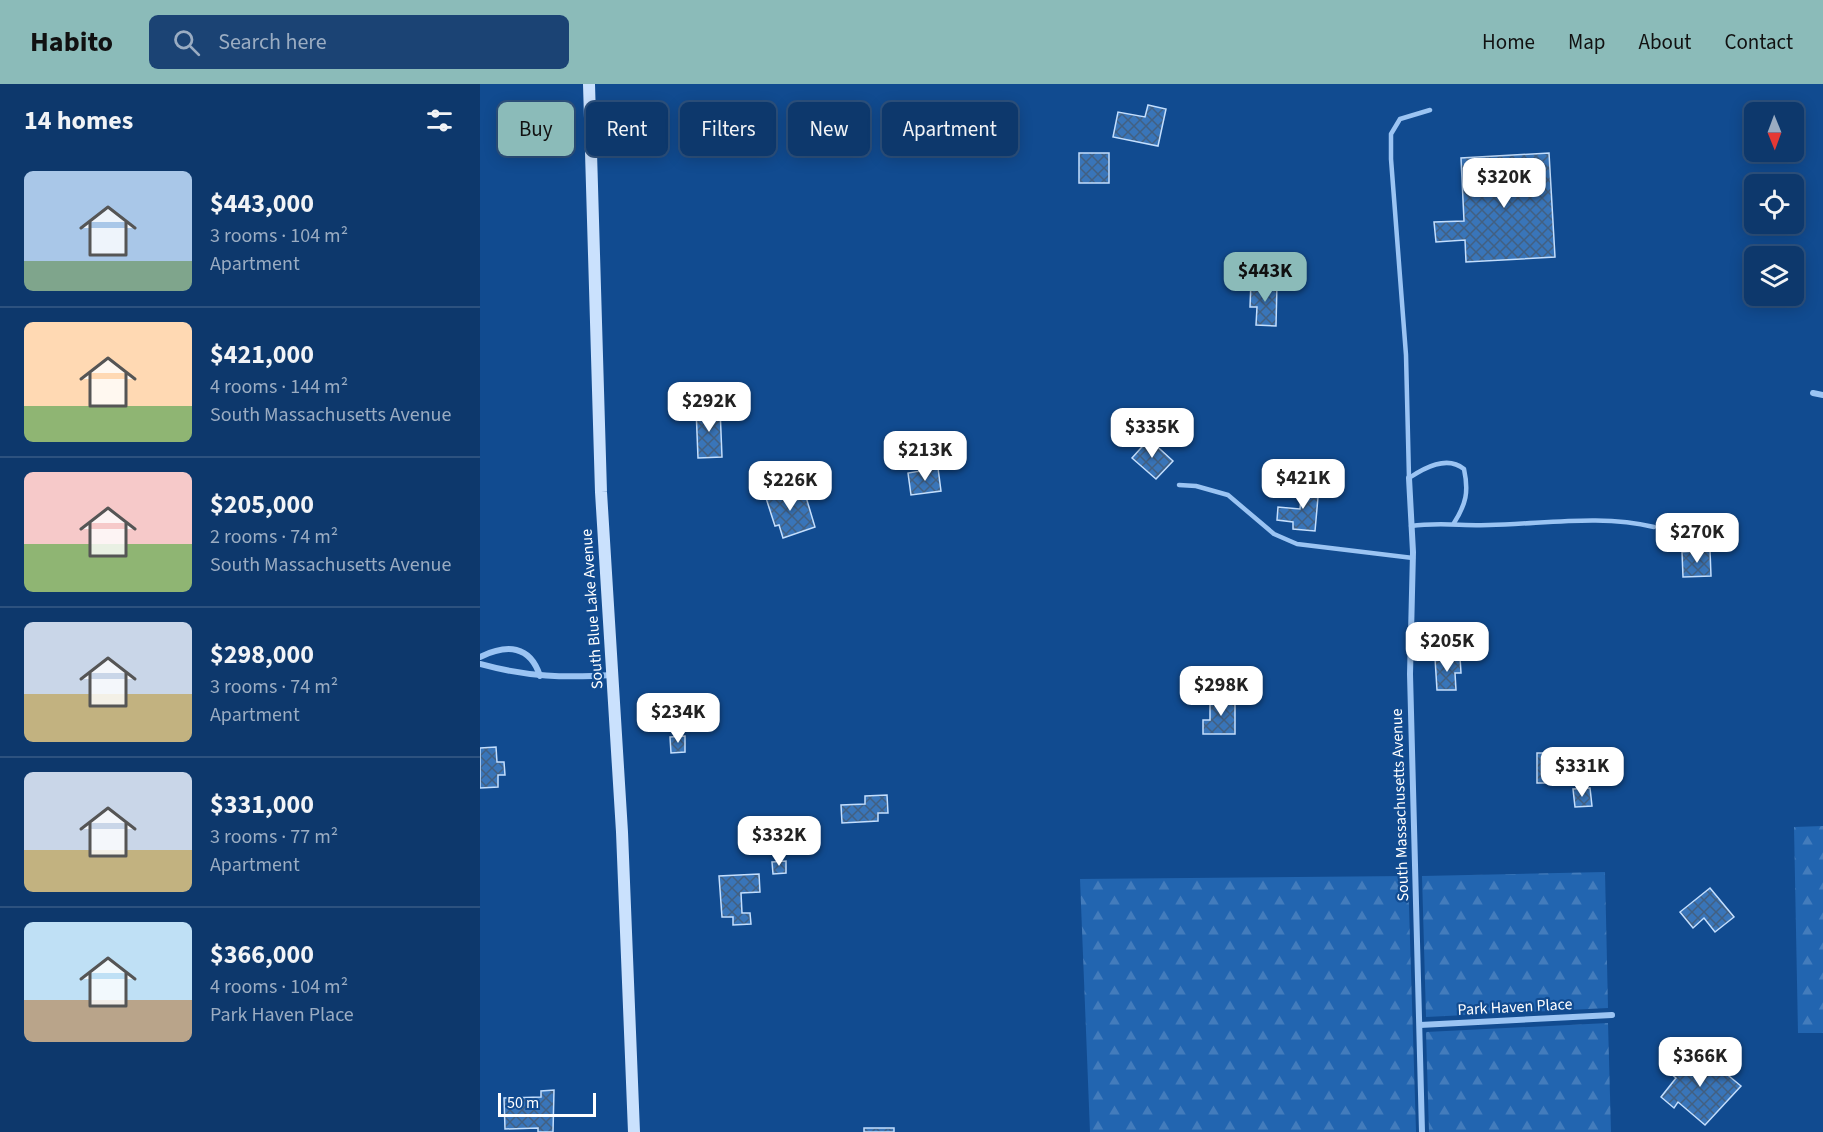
<!DOCTYPE html>
<html lang="en">
<head>
<meta charset="utf-8">
<style>
	:root { --surface:#0d386c; --page:#1b4374; --text:#f1f3f6; --muted:#9aacc2; --line:#2d527f; --accent:#8bbbb9 }
	body { margin:0; font-family:"Source Sans 3",sans-serif; background:var(--page); color:var(--text); height:100vh; display:flex; flex-direction:column; font-size:22px; white-space:nowrap }
	* { box-sizing:border-box; margin:0 }
	p { font-size:20px; color:var(--muted) }
	.icon { flex:none; width:33px; height:33px; fill:none; stroke:currentColor; stroke-width:2; stroke-linecap:round; stroke-linejoin:round }
	.map { position:relative; flex:1; overflow:hidden }
	.panel { display:flex; flex-direction:column; background:var(--surface); width:480px }
	.panel>* { flex:none }
	.top-card { position:absolute; left:18px; top:18px; width:570px; height:54px; display:flex; gap:12px }
	.needle { width:39px; rotate:179deg }
	.tools { position:absolute; left:1264px; top:18px; display:grid; gap:12px }
	.tools a { display:grid; place-items:center; width:60px; height:60px; border-radius:9px; background:var(--surface); box-shadow:0 3px 15px #0003,0 0 0 2px var(--line); font-size:30px }
	.scale { position:absolute; left:18px; bottom:15px; width:98px; box-sizing:border-box; padding-left:6px; border:3px solid #fff; border-top:0; font-size:16px; line-height:21px; white-space:nowrap; color:#fff; -webkit-text-stroke:4px #114b90; paint-order:stroke }
	.price { position:absolute; translate:-50% -51px; padding:0 14px; border-radius:12px; background:#fff; color:#222; font-size:20px; line-height:39px; filter:drop-shadow(0 2px 3px #0008) }
	.price::after { content:''; position:absolute; left:50%; top:36px; width:18px; height:14px; margin-left:-9px; background:inherit; clip-path:polygon(0 0,100% 0,50% 100%) }
	.price.on { background:var(--accent); color:#111 }
	ul { padding:0; list-style:none }
	li { display:flex; align-items:center; gap:18px; height:150px; padding:0 24px }
	li+li { border-top:2px solid var(--line) }
	li span { display:grid; place-items:center; flex:none; width:168px; height:120px; border-radius:9px; color:#555 }
	li>.icon { margin-inline-start:auto }
	span .icon { width:72px; height:72px; fill:#fffc; stroke-width:1 }
	li b { font-size:26px }
	h2 { display:flex; justify-content:space-between; align-items:center; height:72px; padding:0 24px; font-size:26px }
	.pill { padding:0 21px; border-radius:9px; background:var(--surface); box-shadow:0 3px 15px #0003,0 0 0 2px var(--line); font-size:21px; line-height:54px }
	.pill.on { background:var(--accent); color:#111 }
	header { display:flex; align-items:center; gap:36px; box-sizing:border-box; height:84px; padding:0 30px; background:var(--accent); color:#111 }
	header strong { font-size:28px }
	nav { display:flex; gap:33px; margin-inline-start:auto; font-size:21px }
	.search { width:420px; height:54px; background:var(--page); display:flex; align-items:center; gap:15px; box-sizing:border-box; padding:0 21px; border-radius:9px; color:var(--muted); font-size:22px }
	main { display:flex; flex:1; min-height:0 }
	.map>svg:first-child { display:block }
	.forest { fill:url(#forest-firs) }
	.building { fill:url(#building-cross-hatch); stroke:#c3defd; stroke-width:1.5 }
	.lines { fill:none; stroke-linecap:round; stroke-linejoin:round }
	.lane { stroke:#9bc4f3; stroke-width:4.5 }
	.street { stroke:#9bc4f3; stroke-width:6 }
	.secondary { stroke:#cae1fd; stroke-width:12 }
	.labels { text-anchor:middle; dominant-baseline:central; stroke-width:4.5; stroke-linejoin:round; paint-order:stroke }
	.street-label { font-size:16px; fill:#fff; stroke:#114b90 }
</style>
</head>
<body>
<header>
<strong>Habito</strong>
<div class="search"><svg class="icon" aria-label="search" viewBox="0 0 24 24"><circle cx="10" cy="10" r="6"/><path d="M15 15l6 6"/></svg>Search here</div>
<nav><a>Home</a><a>Map</a><a>About</a><a>Contact</a></nav>
</header>
<main>
<section class="panel">
<h2>14 homes<svg class="icon" aria-label="filters" viewBox="0 0 24 24"><path d="M4 7h16M4 17h16"/><circle cx="9" cy="7" r="2"/><circle cx="15" cy="17" r="2"/></svg></h2>
<ul>
<li><span style="background:linear-gradient(#a9c7e8 75%,#7fa58c 0)"><svg class="icon" aria-label="home" viewBox="0 0 24 24"><path d="M3 11l9-7 9 7M6 9v11h12V9"/></svg></span><div><b>$443,000</b><p>3 rooms · 104 m²</p><p>Apartment</p></div></li>
<li><span style="background:linear-gradient(#ffd9b3 70%,#8fb573 0)"><svg class="icon" aria-label="home" viewBox="0 0 24 24"><path d="M3 11l9-7 9 7M6 9v11h12V9"/></svg></span><div><b>$421,000</b><p>4 rooms · 144 m²</p><p>South Massachusetts Avenue</p></div></li>
<li><span style="background:linear-gradient(#f6c9c9 60%,#8fb573 0)"><svg class="icon" aria-label="home" viewBox="0 0 24 24"><path d="M3 11l9-7 9 7M6 9v11h12V9"/></svg></span><div><b>$205,000</b><p>2 rooms · 74 m²</p><p>South Massachusetts Avenue</p></div></li>
<li><span style="background:linear-gradient(#c9d6e8 60%,#c2b280 0)"><svg class="icon" aria-label="home" viewBox="0 0 24 24"><path d="M3 11l9-7 9 7M6 9v11h12V9"/></svg></span><div><b>$298,000</b><p>3 rooms · 74 m²</p><p>Apartment</p></div></li>
<li><span style="background:linear-gradient(#c9d6e8 65%,#c2b280 0)"><svg class="icon" aria-label="home" viewBox="0 0 24 24"><path d="M3 11l9-7 9 7M6 9v11h12V9"/></svg></span><div><b>$331,000</b><p>3 rooms · 77 m²</p><p>Apartment</p></div></li>
<li><span style="background:linear-gradient(#bfe0f5 65%,#b9a48a 0)"><svg class="icon" aria-label="home" viewBox="0 0 24 24"><path d="M3 11l9-7 9 7M6 9v11h12V9"/></svg></span><div><b>$366,000</b><p>4 rooms · 104 m²</p><p>Park Haven Place</p></div></li>
</ul>
</section>
<div class="map">
<svg width="1343" height="1048" viewBox="0 0 1343 1048">
	<defs>
		<pattern id="forest-firs" width="22" height="20" patternUnits="userSpaceOnUse" patternTransform="scale(1.5)"><rect width="22" height="20" fill="#2265b0"/><path d="M5 1l3.5 6h-7zM16 11l3.5 6h-7z" fill="#437cbc"/></pattern>
		<pattern id="building-cross-hatch" width="8" height="8" patternUnits="userSpaceOnUse" patternTransform="scale(1.5)"><rect width="8" height="8" fill="#3975b9"/><path d="M0 0l8 8M0 8l8-8" fill="none" stroke="#426082"/></pattern>
	</defs>
	<rect width="100%" height="100%" fill="#114b90"/>
	<g class="forest">
		<path d="M1343,742V949H1318L1314,743Z"/>
		<path d="M1125,788L1128,924L946,933L942,792Z"/>
		<path d="M928,792L936,1048H610L600,795Z"/>
		<path d="M1128,939L1131,1048H949L946,948Z"/>
	</g>
	<g class="building">
		<path d="M668,21L686,25L678,62L633,53L638,28L665,33Z"/>
		<rect x="599" y="69" width="30" height="30"/>
		<path d="M1069,69L1075,173L986,178L985,156L956,158L954,138L984,137L981,74Z"/>
		<path d="M771,198L797,199L796,242L776,241L777,223H770Z"/>
		<path d="M216,324H240L242,373L218,374Z"/>
		<path d="M669,355L693,377L676,395L652,374Z"/>
		<path d="M458,384L461,407L431,411L428,389Z"/>
		<path d="M822,401L839,402L835,447L813,445V438L797,436L798,423L820,425Z"/>
		<path d="M312,402L316,416L326,413L335,443L303,454L299,441L295,442L285,411Z"/>
		<path d="M1230,466L1231,492L1203,493L1202,468Z"/>
		<path d="M980,573L981,589H975L976,606H957L955,574Z"/>
		<path d="M730,613H755V650H723V636H730Z"/>
		<path d="M205,652V668L191,669L190,653Z"/>
		<path d="M16,663L17,678H24L25,691H18V703L0,704V664Z"/>
		<rect x="1057" y="669" width="32" height="30"/>
		<path d="M1110,704L1112,722L1095,723L1093,705Z"/>
		<path d="M407,711L408,729H398V737L362,739L361,721L385,720V712Z"/>
		<path d="M306,777V789L293,790L292,778Z"/>
		<path d="M279,790L280,808L261,809L262,829H270L271,840L253,841V833H242L239,792Z"/>
		<path d="M1230,804L1254,833L1235,848L1224,834L1213,844L1200,828Z"/>
		<path d="M1220,968L1261,1002L1225,1041L1198,1018L1194,1024L1181,1013L1196,994L1186,986L1194,976L1206,985Z"/>
		<path d="M74,1006L73,1048H58V1044L25,1045L24,1014L61,1013V1007Z"/>
		<rect x="384" y="1044" width="30" height="4"/>
	</g>
	<g class="lines">
		<g class="lane">
			<path d="M929,394L926,271L911,75V50L920,35L950,26"/>
			<path d="M929,394C944,384 967,371 984,385C989,408 986,420 974,439"/>
			<path d="M699,401L716,402L748,411L794,450L817,460L933,474"/>
			<path d="M931,442C958,438 983,442 1009,441C1064,440 1121,430 1174,443"/>
		</g>
		<g class="street">
			<path d="M1333,309L1343,311"/>
			<path d="M929,394L933,468L930,590L942,1048"/>
			<path d="M0,573C27,560 50,561 60,592"/>
			<path d="M0,580C47,593 85,594 133,591"/>
			<path d="M940,941L1132,931"/>
		</g>
		<path class="secondary" d="M109,0L121,408L142,748L154,1048"/>
	</g>
	<g class="labels">
		<g class="street-label">
			<text transform="translate(112 525) rotate(-94)">South Blue Lake Avenue</text>
			<text transform="translate(920 721) rotate(-92)">South Massachusetts Avenue</text>
			<text transform="translate(1035 923) rotate(-3)">Park Haven Place</text>
		</g>
	</g>
</svg>
<div class="tools">
<a><svg class="needle" viewBox="-14 -14 28 28"><path d="M0-13l5 13h-10z" fill="#e53935"/><path d="M0 13l5-13h-10z" fill="#9aacc2"/></svg></a>
<a><svg class="icon" aria-label="locate" viewBox="0 0 24 24"><circle cx="12" cy="12" r="6"/><path d="M12 2v4M12 18v4M2 12h4M18 12h4"/></svg></a>
<a><svg class="icon" aria-label="layers" viewBox="0 0 24 24"><path d="M12 4l9 5-9 5-9-5zM3 14l9 5 9-5"/></svg></a>
</div>
<div class="scale">50 m</div>
<b class="price" style="left:1024px;top:125px">$320K</b>
<b class="price on" style="left:785px;top:219px">$443K</b>
<b class="price" style="left:229px;top:349px">$292K</b>
<b class="price" style="left:672px;top:375px">$335K</b>
<b class="price" style="left:445px;top:398px">$213K</b>
<b class="price" style="left:823px;top:426px">$421K</b>
<b class="price" style="left:310px;top:428px">$226K</b>
<b class="price" style="left:1217px;top:480px">$270K</b>
<b class="price" style="left:967px;top:589px">$205K</b>
<b class="price" style="left:741px;top:633px">$298K</b>
<b class="price" style="left:198px;top:660px">$234K</b>
<b class="price" style="left:1102px;top:714px">$331K</b>
<b class="price" style="left:299px;top:783px">$332K</b>
<b class="price" style="left:1220px;top:1004px">$366K</b>
<div class="top-card">
<a class="pill on">Buy</a>
<a class="pill">Rent</a>
<a class="pill">Filters</a>
<a class="pill">New</a>
<a class="pill">Apartment</a>
</div>
</div>
</main>
</body>
</html>
